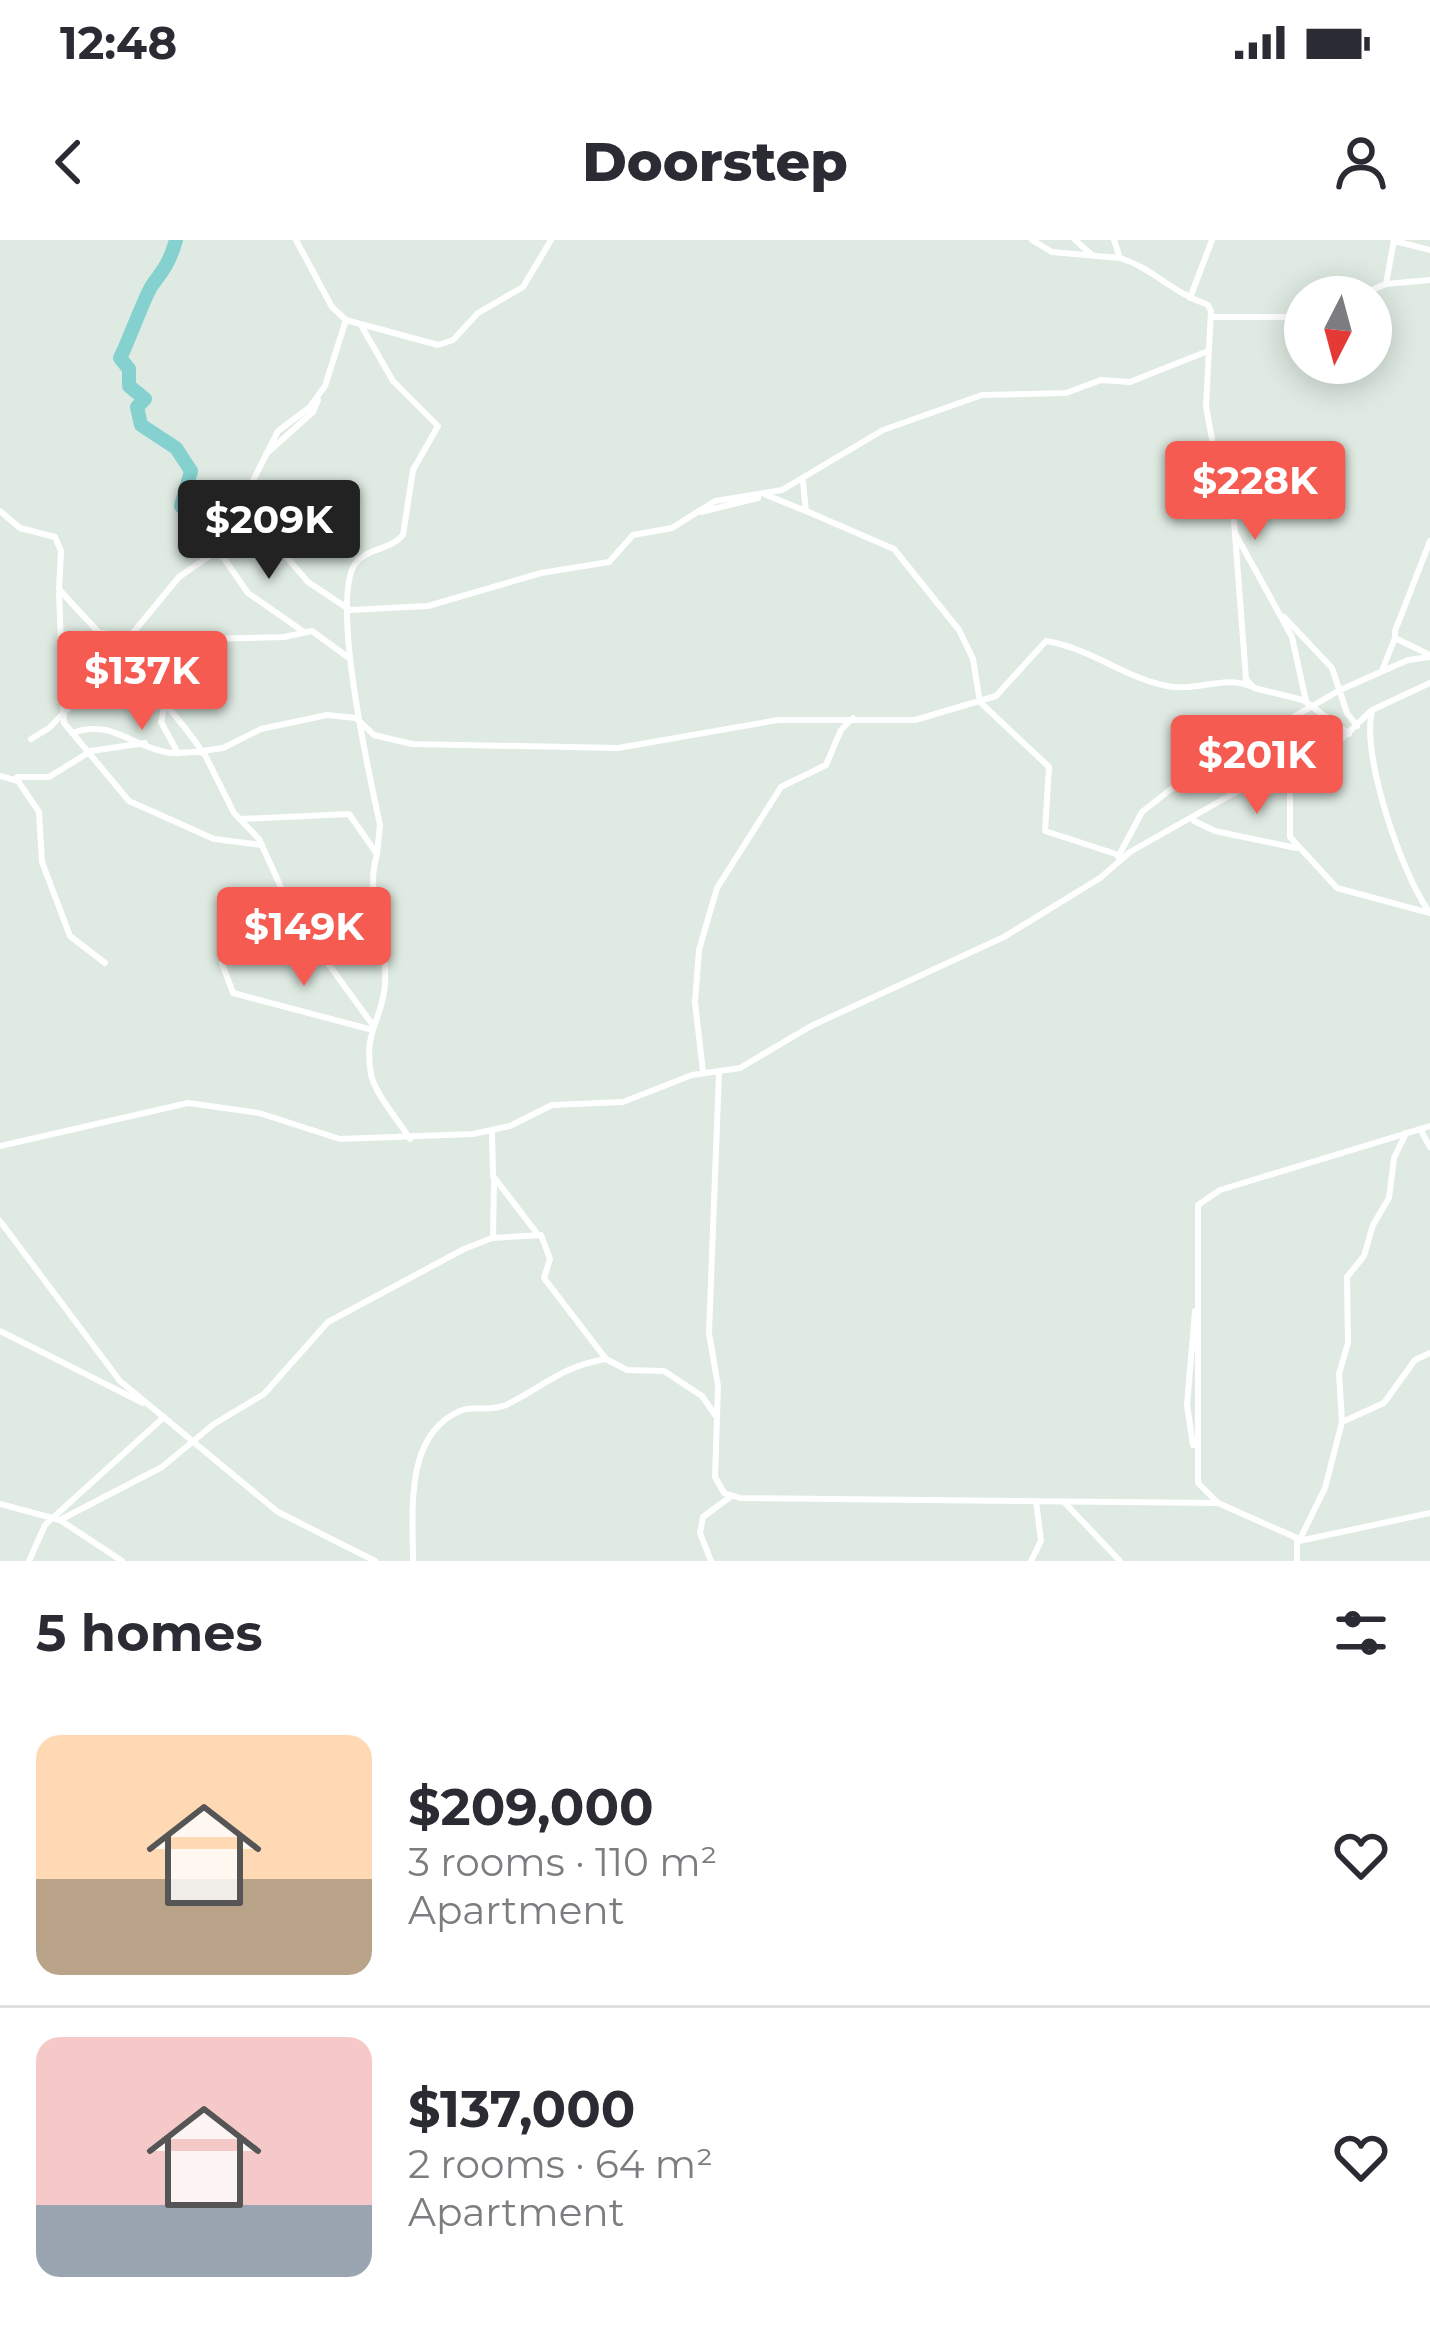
<!DOCTYPE html>
<html lang="en">
<head>
<meta charset="utf-8">
<style>
	:root { --surface:#fff; --page:#f7f7f7; --text:#2b2b33; --muted:#7c7c81; --line:#e1e1e2; --accent:#f55b51 }
	body { margin:0; font-family:Montserrat,sans-serif; background:var(--page); color:var(--text); height:100vh; display:flex; flex-direction:column; font-size:45px; white-space:nowrap }
	* { box-sizing:border-box; margin:0 }
	p { font-size:39px; color:var(--muted) }
	.icon { flex:none; width:66px; height:66px; fill:none; stroke:currentColor; stroke-width:2; stroke-linecap:round; stroke-linejoin:round }
	.map { position:relative; height:1321px; overflow:hidden }
	.side { display:flex; flex-direction:column; background:var(--surface); flex:1 }
	.side>* { flex:none }
	.needle { width:78px; rotate:186deg }
	.controls { position:absolute; left:1284px; top:36px; display:grid; gap:24px }
	.controls a { display:grid; place-items:center; width:108px; height:108px; border-radius:50%; background:var(--surface); box-shadow:0 6px 30px #0003; font-size:60px }
	.price { position:absolute; translate:-50% -102px; padding:0 27px; border-radius:12px; background:var(--accent); color:#fff; font-size:39px; line-height:78px; filter:drop-shadow(0 3px 6px #0008) }
	.price::after { content:''; position:absolute; left:50%; top:72px; width:36px; height:27px; margin-left:-18px; background:inherit; clip-path:polygon(0 0,100% 0,50% 100%) }
	.price.active { background:#222; color:#fff }
	ul { padding:0; list-style:none }
	li { display:flex; align-items:center; gap:36px; height:300px; padding:0 36px }
	li+li { border-top:3px solid var(--line) }
	li span { display:grid; place-items:center; flex:none; width:336px; height:240px; border-radius:24px; color:#555 }
	li>.icon { margin-inline-start:auto }
	span .icon { width:144px; height:144px; fill:#fffc; stroke-width:1 }
	li b { font-size:51px }
	h2 { display:flex; justify-content:space-between; align-items:center; height:144px; padding:0 36px; font-size:51px }
	.status { display:flex; justify-content:space-between; align-items:center; height:84px; padding:0 60px; background:var(--surface); direction:ltr }
	.status svg { height:33px; fill:currentColor }
	header { display:flex; justify-content:space-between; align-items:center; height:156px; padding:0 36px; background:var(--surface); font-size:54px; font-weight:800 }
	.map>svg:first-child { display:block }
	.lines { fill:none; stroke-linecap:round; stroke-linejoin:round }
	.river { stroke:#84d1cf; stroke-width:14 }
	.street { stroke:#fff; stroke-width:6 }
</style>
</head>
<body>
<div class="status"><b>12:48</b><svg viewBox="0 0 49 12"><path d="M0 12V9h3v3zM5 12V6h3v6zM10 12V3h3v9zM15 12V0h3v12zM26 1h20v11H26zM47 4h2v5h-2z"/></svg></div>
<header><svg class="icon" aria-label="back" viewBox="0 0 24 24"><path d="M15 5l-7 7 7 7"/></svg>Doorstep<svg class="icon" aria-label="person" viewBox="0 0 24 24"><circle cx="12" cy="8" r="4"/><path d="M4 21q1-7 8-7t8 7"/></svg></header>
<div class="map">
<svg width="1430" height="1321" viewBox="0 0 1430 1321">
	<rect width="100%" height="100%" fill="#deeae2"/>
	<g class="lines">
		<path class="river" d="M176,0C170,21 165,28 153,44C146,52 129,101 120,118L129,129V146L145,159L137,167L141,185L176,208L191,231L181,266"/>
		<g class="street">
			<path d="M296,0L332,67L346,80L438,105L453,100L478,73L523,47L551,0"/>
			<path d="M1032,0L1052,12L1120,18"/>
			<path d="M1075,0L1091,14"/>
			<path d="M1114,0L1120,18C1153,28 1169,51 1208,65L1211,71L1206,166L1218,233L1233,268L1246,439L1254,448L1303,460L1349,494"/>
			<path d="M1395,1L1430,10"/>
			<path d="M1386,44L1394,0"/>
			<path d="M1355,57L1386,44L1430,40"/>
			<path d="M1190,58L1212,0"/>
			<path d="M1211,77H1305"/>
			<path d="M362,87L393,141L438,186L413,230L403,295C391,310 366,308 355,324C330,361 370,538 380,585L377,614"/>
			<path d="M266,214L313,172L318,160"/>
			<path d="M803,242L806,271L894,309L959,390L973,419L980,462L1049,527L1045,591L1119,615"/>
			<path d="M766,255L806,271"/>
			<path d="M0,271L20,288L55,297L61,311L59,349C108,405 160,451 202,511L223,508L261,489L327,475L356,478L374,495L412,504L618,508L778,480H915L996,456L1046,401C1090,408 1125,438 1167,446C1195,452 1225,435 1250,446"/>
			<path d="M701,272L758,258"/>
			<path d="M232,287L277,306L308,342L350,370L428,366L541,333L609,322L633,295L672,288L715,261L782,250L883,190L982,155L1066,153L1101,140L1130,142L1208,111"/>
			<path d="M1235,293L1292,397L1306,461"/>
			<path d="M1430,301L1395,391V398L1430,415"/>
			<path d="M218,310L248,353L304,392"/>
			<path d="M59,353L64,483L129,561L214,599L262,605"/>
			<path d="M1284,377L1332,428L1347,473L1357,486"/>
			<path d="M103,393L127,400L179,337L218,310L278,191L309,168L325,146L346,80"/>
			<path d="M127,401L284,397L312,391L349,418"/>
			<path d="M1383,428L1395,398"/>
			<path d="M166,459L161,482L178,513"/>
			<path d="M1372,472C1361,515 1402,634 1428,670"/>
			<path d="M1299,475L1290,514V597L1337,648L1430,673"/>
			<path d="M72,493C110,479 131,505 165,512C179,515 192,510 204,513L234,573L259,599L295,678L372,784"/>
			<path d="M31,499L49,488L131,403"/>
			<path d="M0,536L18,541L39,572L42,622L70,696L105,723"/>
			<path d="M17,537H49L91,511L145,503"/>
			<path d="M241,579L349,574L377,614C364,655 388,700 385,744C383,779 363,790 371,834C374,853 400,882 410,899"/>
			<path d="M1194,581L1215,591L1296,608"/>
			<path d="M1118,617L1142,572L1171,549L1233,521L1264,494L1340,450L1408,420L1430,417"/>
			<path d="M222,723L233,753L369,789"/>
			<path d="M703,832L695,762L699,710L717,648L781,547L826,525L841,490L853,478"/>
			<path d="M719,832L709,1093L718,1146L715,1237L724,1253L740,1258L1218,1263"/>
			<path d="M1420,889L1430,907"/>
			<path d="M492,892L493,936L536,992"/>
			<path d="M0,906L188,863L259,873L340,899L473,894L510,886L552,865L623,862L692,835L740,828L811,786L1004,697L1100,638L1130,612L1289,522L1331,509L1372,470L1430,443"/>
			<path d="M0,981L120,1141L278,1272L375,1321"/>
			<path d="M493,998L494,939"/>
			<path d="M0,1091L143,1163"/>
			<path d="M1342,1182L1384,1163L1415,1120L1430,1113"/>
			<path d="M1193,1205L1187,1165L1195,1071"/>
			<path d="M1065,1263L1120,1321"/>
			<path d="M0,1264L60,1280L122,1321"/>
			<path d="M60,1280L162,1227L214,1184L264,1154L328,1082L464,1009L492,998L541,995L550,1019L544,1038L606,1119L627,1130L664,1131L702,1156L715,1175"/>
			<path d="M1299,1301L1325,1248L1342,1182L1339,1134L1348,1103L1347,1037L1364,1016L1373,985L1389,958L1394,918L1406,893"/>
			<path d="M1299,1301L1430,1273"/>
			<path d="M29,1321L45,1285L164,1177"/>
			<path d="M413,1321C413,1272 404,1195 460,1171C474,1165 491,1172 506,1165C545,1146 560,1127 606,1119"/>
			<path d="M711,1321L700,1293L703,1277L730,1257"/>
			<path d="M1031,1321L1041,1301L1036,1261"/>
			<path d="M1297,1321V1298L1218,1263L1198,1243V965L1220,950L1430,886"/>
		</g>
	</g>
</svg>
<div class="controls">
<a><svg class="needle" viewBox="-14 -14 28 28"><path d="M0-13l5 13h-10z" fill="#e53935"/><path d="M0 13l5-13h-10z" fill="#7c7c81"/></svg></a>
</div>
<b class="price" style="left:1255px;top:303px">$228K</b>
<b class="price active" style="left:269px;top:342px">$209K</b>
<b class="price" style="left:142px;top:493px">$137K</b>
<b class="price" style="left:1257px;top:577px">$201K</b>
<b class="price" style="left:304px;top:749px">$149K</b>
</div>
<section class="side">
<h2>5 homes<svg class="icon" aria-label="filters" viewBox="0 0 24 24"><path d="M4 7h16M4 17h16"/><circle cx="9" cy="7" r="2"/><circle cx="15" cy="17" r="2"/></svg></h2>
<ul>
<li><span style="background:linear-gradient(#ffd9b3 60%,#b9a48a 0)"><svg class="icon" aria-label="home" viewBox="0 0 24 24"><path d="M3 11l9-7 9 7M6 9v11h12V9"/></svg></span><div><b>$209,000</b><p>3 rooms · 110 m²</p><p>Apartment</p></div><svg class="icon" aria-label="heart" viewBox="0 0 24 24"><path d="M12 20l-8-8c-3-5 5-10 8-4 3-6 11-1 8 4z"/></svg></li>
<li><span style="background:linear-gradient(#f6c9c9 70%,#9aa5b1 0)"><svg class="icon" aria-label="home" viewBox="0 0 24 24"><path d="M3 11l9-7 9 7M6 9v11h12V9"/></svg></span><div><b>$137,000</b><p>2 rooms · 64 m²</p><p>Apartment</p></div><svg class="icon" aria-label="heart" viewBox="0 0 24 24"><path d="M12 20l-8-8c-3-5 5-10 8-4 3-6 11-1 8 4z"/></svg></li>
</ul>
</section>
</body>
</html>
